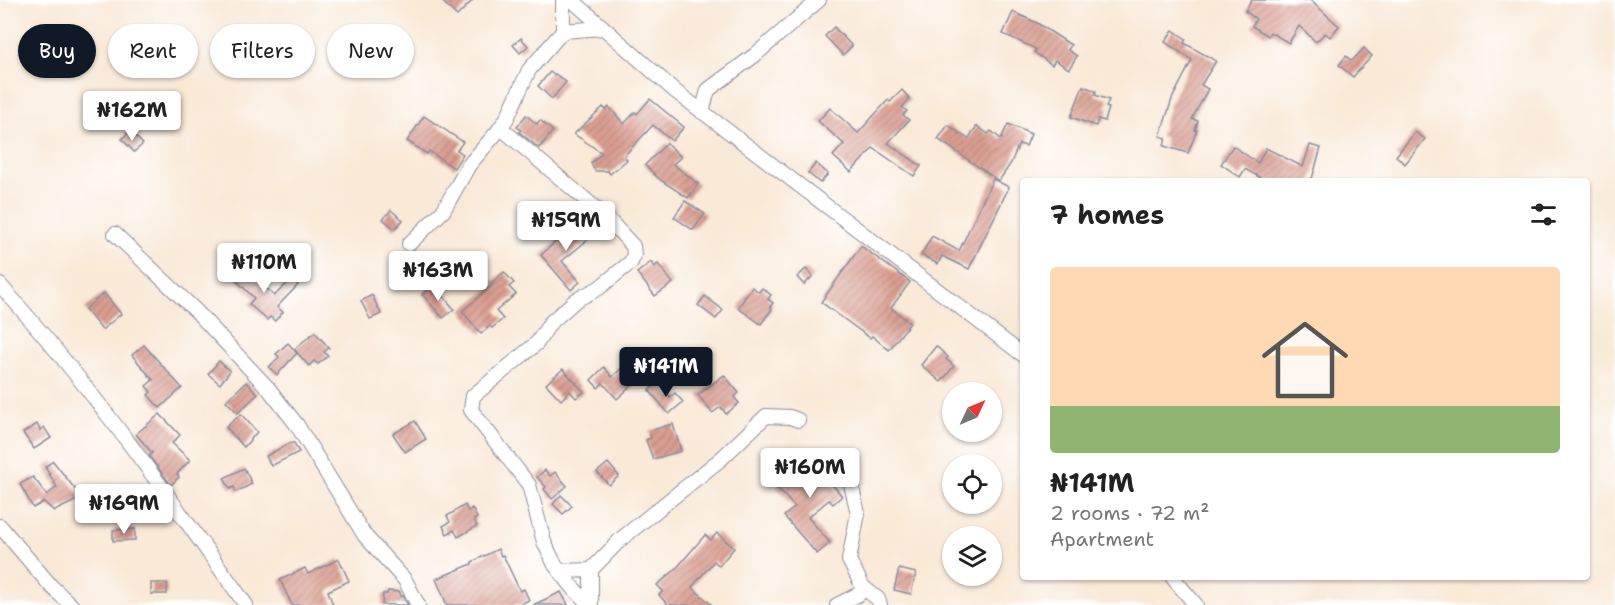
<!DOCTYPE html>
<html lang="en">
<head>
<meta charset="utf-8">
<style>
	:root { --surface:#fff; --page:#f2f2f2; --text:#222; --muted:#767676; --accent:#111827 }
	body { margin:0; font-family:"Shantell Sans",sans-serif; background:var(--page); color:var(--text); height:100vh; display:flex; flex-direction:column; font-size:22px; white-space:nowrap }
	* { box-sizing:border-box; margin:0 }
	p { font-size:20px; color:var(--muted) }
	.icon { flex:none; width:33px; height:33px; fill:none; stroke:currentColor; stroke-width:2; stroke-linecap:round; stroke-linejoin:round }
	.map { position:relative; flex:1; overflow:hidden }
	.side { position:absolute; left:1020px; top:178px; width:570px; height:402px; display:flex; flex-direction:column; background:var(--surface); border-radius:6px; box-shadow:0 2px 4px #0004 }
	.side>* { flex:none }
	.hud { position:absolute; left:18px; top:24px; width:570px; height:54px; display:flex; gap:12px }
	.needle { width:39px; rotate:46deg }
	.fabs { position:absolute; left:942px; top:382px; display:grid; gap:12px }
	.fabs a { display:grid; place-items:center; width:60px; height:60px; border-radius:50%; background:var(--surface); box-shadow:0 2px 4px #0004; font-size:30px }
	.price { position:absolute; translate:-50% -51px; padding:0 14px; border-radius:6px; background:#fff; color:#222; font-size:20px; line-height:39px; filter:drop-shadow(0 2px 3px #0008) }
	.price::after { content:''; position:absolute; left:50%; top:36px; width:18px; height:14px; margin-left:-9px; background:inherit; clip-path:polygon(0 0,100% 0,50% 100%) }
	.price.selected { background:var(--accent); color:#fff }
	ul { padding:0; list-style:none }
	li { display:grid; align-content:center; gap:12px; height:318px; padding:0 30px }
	li span { display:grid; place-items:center; height:186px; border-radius:6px; color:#555 }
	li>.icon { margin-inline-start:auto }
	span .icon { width:108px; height:108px; fill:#fffc; stroke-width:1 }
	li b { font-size:26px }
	h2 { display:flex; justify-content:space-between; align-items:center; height:72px; padding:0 30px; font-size:26px }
	.tag { padding:0 21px; border-radius:27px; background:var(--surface); box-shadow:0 2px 4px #0004; font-size:21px; line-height:54px }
	.tag.selected { background:var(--accent); color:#fff }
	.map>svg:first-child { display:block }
	.building { fill:url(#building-hatch) }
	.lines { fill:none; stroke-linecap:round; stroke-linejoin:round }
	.minor-casing { stroke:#8a8c9a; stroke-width:16 }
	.minor { stroke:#fff; stroke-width:14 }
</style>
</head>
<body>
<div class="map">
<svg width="1615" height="605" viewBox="0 0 1615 605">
	<defs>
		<pattern id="building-hatch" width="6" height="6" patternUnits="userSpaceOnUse" patternTransform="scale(1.5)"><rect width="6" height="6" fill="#dc9f92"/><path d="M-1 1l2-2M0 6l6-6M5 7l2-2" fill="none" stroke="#b2827a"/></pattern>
	</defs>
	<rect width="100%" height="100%" fill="#fff"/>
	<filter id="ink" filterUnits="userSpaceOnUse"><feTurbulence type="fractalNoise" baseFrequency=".0167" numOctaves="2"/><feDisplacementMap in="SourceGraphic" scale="12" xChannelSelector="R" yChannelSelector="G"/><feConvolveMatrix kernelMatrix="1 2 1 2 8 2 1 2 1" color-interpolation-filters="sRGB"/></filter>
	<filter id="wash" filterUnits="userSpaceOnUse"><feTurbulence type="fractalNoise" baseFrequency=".008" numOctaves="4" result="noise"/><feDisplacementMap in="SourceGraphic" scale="24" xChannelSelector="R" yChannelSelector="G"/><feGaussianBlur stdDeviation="1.35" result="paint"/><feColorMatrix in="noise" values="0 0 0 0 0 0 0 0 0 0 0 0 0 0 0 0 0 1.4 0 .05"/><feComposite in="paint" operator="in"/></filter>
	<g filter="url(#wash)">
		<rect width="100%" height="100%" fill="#f9e9d7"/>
		<g id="blocks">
			<g class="building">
				<path d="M441,0H473L457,16Z"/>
				<path d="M1252,0H1310L1339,26L1330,37L1325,33L1316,42L1299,26L1289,43L1270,32L1268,36L1252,26L1256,19L1245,11Z"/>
				<path d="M1013,12L1037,23L1071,45L1068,50L1077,56L1069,69L1055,60L1052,65L1034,52L1036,49L1003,34Z"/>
				<path d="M834,27L852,46L843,55L825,36Z"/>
				<path d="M1173,30L1186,39L1184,43L1216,61L1201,85L1208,89L1192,119L1198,121L1195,130H1197L1188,153L1164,146L1166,138L1160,136L1172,99L1192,60L1165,42Z"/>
				<path d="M521,38L528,46L520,53L513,45Z"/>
				<path d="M1364,48L1372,56L1353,77L1339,65L1346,56L1352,61Z"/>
				<path d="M550,72L554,75L555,74L566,82L552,99L538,86Z"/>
				<path d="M1083,86L1096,91L1095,95L1109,100L1106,107L1109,108L1105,121L1098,119L1096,126L1071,117Z"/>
				<path d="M902,90L910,99L902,107L907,111L903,115L909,120L888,143L921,166L914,176L873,148L851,172L833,156L844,144L818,121L830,108L858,133L888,100L890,102Z"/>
				<path d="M650,99L684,127L672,141L653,125L624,156L627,160L610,174L608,171H595L591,163L602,153L574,134L603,107L606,110L609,107L624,124L635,112L637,114Z"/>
				<path d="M526,115L537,124L540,120L553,131L539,148L519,132L521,130L517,127Z"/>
				<path d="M424,116L463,142L457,150L463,154L454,168L429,151L427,154L407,141Z"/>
				<path d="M1008,124L1031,134L1026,146L1019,144L1011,163L999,181L938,139L948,125L968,139L977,126L988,134L991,131L1001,139Z"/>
				<path d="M130,131L143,144L134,152L122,139Z"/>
				<path d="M1415,132L1425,139L1405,164L1396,156Z"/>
				<path d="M667,143L681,157L673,164L698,184L688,198L659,179L645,165Z"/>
				<path d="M1310,145L1321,148L1311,182H1268L1245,169L1240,177L1221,164L1233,146L1258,163L1266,148L1303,167Z"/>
				<path d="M816,163L828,174L820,183L808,173Z"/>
				<path d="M993,179L1009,187L969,269L942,256L938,264L921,255L932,236L959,251Z"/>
				<path d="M685,201L705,214L693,230L674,217Z"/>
				<path d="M391,210L403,220L395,229L383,219Z"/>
				<path d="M575,220L590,238L562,261L580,282L571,290L541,255L563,235L561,232Z"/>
				<path d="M861,246L910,282L891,308L910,323L889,350L872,336L870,338L821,302Z"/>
				<path d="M651,262L654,267L658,264L673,283L655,296L637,273Z"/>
				<path d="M245,266L274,296L292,279L298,285L277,307L283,312L275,321L270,317L267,320L249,304L254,298L236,280L238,278L235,275Z"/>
				<path d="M806,269L813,276L804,285L797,277Z"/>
				<path d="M504,272L514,283L509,287L516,294L496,311L503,319L492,328L490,326L481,334L462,311L489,288L493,284L491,283Z"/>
				<path d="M431,287L437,289L454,309L443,318L422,294Z"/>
				<path d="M752,287L759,292L762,288L771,295L768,299L773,303L770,307L772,309L761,324L738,308Z"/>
				<path d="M104,293L121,314L102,330L85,309Z"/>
				<path d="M372,295L381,314L370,319L361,301Z"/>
				<path d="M705,296L723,310L716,319L698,305Z"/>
				<path d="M315,332L329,348L324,352L328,356L318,364L314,361L309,366L294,349Z"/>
				<path d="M288,343L297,353L277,375L269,367L279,357L276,354Z"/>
				<path d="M144,345L182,388L160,408L148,395L151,392L146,386L153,380L132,355Z"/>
				<path d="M936,346L948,357L946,359L954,366L941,382L921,365Z"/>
				<path d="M219,361L230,371L220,384L208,374Z"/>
				<path d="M624,366L637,381L617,399L603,383L598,388L591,380L604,367L612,377Z"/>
				<path d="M563,369L584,392L576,398L570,391L561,400L546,384Z"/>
				<path d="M724,375L739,393L734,397L739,403L726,414L721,407L712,413L698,395Z"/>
				<path d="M246,382L258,394L238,413L226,401Z"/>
				<path d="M658,382L670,397L675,393L683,402L669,414L649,390Z"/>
				<path d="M160,414L180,435L172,443L190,460L177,474L179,477L171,485L149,456L152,453L136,434Z"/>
				<path d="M241,414L257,432L244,447L226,427Z"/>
				<path d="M415,421L426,439L405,452L393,434Z"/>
				<path d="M37,424L40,430L44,427L51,438L34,449L23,433Z"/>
				<path d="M673,424L681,451L653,459L646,440L651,438L649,431Z"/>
				<path d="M290,443H294L299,452L271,466L266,456Z"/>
				<path d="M820,453L825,458L827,456L836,466L825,476L842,496L833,504L829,500L808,517L830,543L817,554L784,516L795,507L776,487L791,472L795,476Z"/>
				<path d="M53,461L82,498L54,511L44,502L33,508L20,484L33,477L47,495L57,487L45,467Z"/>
				<path d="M608,463L619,476L609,485L597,472Z"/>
				<path d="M244,468L252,484L236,492L234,487L230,489L224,478Z"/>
				<path d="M545,470L550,476L555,472L567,486L552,499L544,489L546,487L537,477Z"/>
				<path d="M561,495L572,506L563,514L553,504Z"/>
				<path d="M465,505L468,511L472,508L477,518L474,520L477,526L458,537L454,530L447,534L443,526L450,522L447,516Z"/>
				<path d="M135,529V540L113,541V530Z"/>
				<path d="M717,533L734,548L719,566L714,561L692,587L712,605H668L659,595L663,591L657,585L675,570L705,535L711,540Z"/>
				<path d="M498,549L501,556L503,555L520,591L524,589L529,600L519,605H447L436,579L472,564V562Z"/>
				<path d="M339,559L349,581L328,591L333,605H292L280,580L305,568L308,574Z"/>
				<path d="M899,569L916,573L911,594L894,590Z"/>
				<rect x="151" y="583" width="16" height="11"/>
				<path d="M388,591L400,592V596H403L408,605H382L383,594H387Z"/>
				<path d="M561,592L568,605H533Z"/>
			</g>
		</g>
	</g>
	<g filter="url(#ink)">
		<use href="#blocks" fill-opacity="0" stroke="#8a8c9a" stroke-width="1.5"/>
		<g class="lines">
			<defs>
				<g id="minor">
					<path d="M563,0V31L603,28"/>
					<path d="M572,0L675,91L1023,355"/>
					<path d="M702,112L708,90L755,55L819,0"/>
					<path d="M501,128L606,217L633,246L634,255L631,262L599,288L576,300L550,323L537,343L473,396L471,410L529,485L544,542L555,565L575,590L590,605"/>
					<path d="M115,234L197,312L268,388L297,425L365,536L405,580L418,605"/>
					<path d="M409,244L443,211L469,165L498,131L507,118L529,70L563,31"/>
					<path d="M0,285C90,385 168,495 246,605"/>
					<path d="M0,526L51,586L71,605"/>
					<path d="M591,570L621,539L722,458L766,416L790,417L798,420"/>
					<path d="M560,571L591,570V605"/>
					<path d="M1173,578L1196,605"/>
					<path d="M863,587L878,599L880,605"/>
					<path d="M837,605L859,594L863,587L849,560L858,513L848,472"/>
				</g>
			</defs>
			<use href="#minor" class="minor-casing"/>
			<use href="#minor" class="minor"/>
		</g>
	</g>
</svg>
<div class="fabs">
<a><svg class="needle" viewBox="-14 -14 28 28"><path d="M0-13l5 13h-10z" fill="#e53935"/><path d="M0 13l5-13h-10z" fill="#767676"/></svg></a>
<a><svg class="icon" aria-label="locate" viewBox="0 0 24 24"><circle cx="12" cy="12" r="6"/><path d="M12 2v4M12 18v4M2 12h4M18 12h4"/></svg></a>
<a><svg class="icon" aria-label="layers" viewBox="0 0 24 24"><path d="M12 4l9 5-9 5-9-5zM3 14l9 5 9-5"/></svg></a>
</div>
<b class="price" style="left:132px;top:142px">₦162M</b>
<b class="price" style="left:566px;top:252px">₦159M</b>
<b class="price" style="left:264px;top:294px">₦110M</b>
<b class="price" style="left:438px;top:302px">₦163M</b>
<b class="price selected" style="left:666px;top:398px">₦141M</b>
<b class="price" style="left:810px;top:499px">₦160M</b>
<b class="price" style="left:124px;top:535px">₦169M</b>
<div class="hud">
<a class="tag selected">Buy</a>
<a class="tag">Rent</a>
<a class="tag">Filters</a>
<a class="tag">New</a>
</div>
<section class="side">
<h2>7 homes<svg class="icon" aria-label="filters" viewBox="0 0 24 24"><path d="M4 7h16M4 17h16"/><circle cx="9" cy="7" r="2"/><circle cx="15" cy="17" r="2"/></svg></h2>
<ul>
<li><span style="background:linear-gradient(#ffd9b3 75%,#8fb573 0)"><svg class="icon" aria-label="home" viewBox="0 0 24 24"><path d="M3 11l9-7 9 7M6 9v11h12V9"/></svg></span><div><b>₦141M</b><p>2 rooms · 72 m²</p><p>Apartment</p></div></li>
</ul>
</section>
</div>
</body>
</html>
